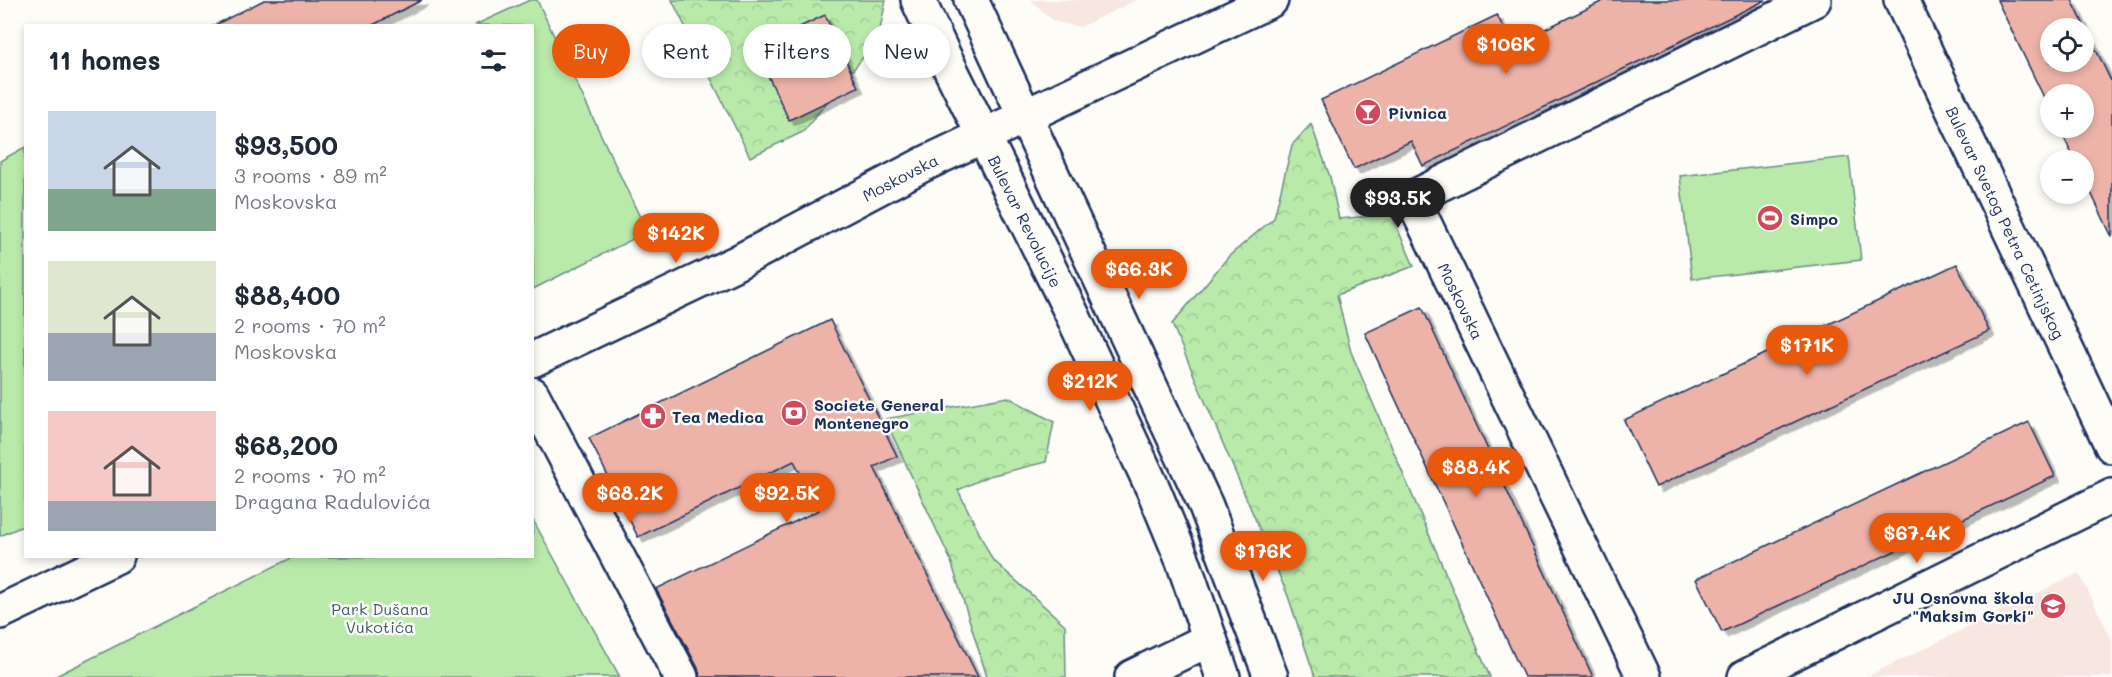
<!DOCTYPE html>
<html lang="en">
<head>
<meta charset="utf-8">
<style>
	:root { --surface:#fff; --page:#f2f2f3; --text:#1f2937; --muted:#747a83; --accent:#ea580c }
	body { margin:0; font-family:Mali,sans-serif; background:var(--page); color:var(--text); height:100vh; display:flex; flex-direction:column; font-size:22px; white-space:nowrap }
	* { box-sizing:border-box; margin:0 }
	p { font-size:20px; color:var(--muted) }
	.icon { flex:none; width:33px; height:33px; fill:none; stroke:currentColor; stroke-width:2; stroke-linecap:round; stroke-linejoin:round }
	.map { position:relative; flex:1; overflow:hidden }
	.side { position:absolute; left:24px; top:24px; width:510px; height:534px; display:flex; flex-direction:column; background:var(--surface); border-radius:0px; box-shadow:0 3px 9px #0003 }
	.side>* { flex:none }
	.banner { position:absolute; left:552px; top:24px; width:570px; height:54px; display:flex; gap:12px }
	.controls { position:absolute; left:2040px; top:18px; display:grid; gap:12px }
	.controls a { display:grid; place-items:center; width:54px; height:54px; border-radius:50%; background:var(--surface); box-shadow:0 3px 9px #0003; font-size:30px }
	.price { position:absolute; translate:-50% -51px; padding:0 14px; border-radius:21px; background:var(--accent); color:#fff; font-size:20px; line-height:39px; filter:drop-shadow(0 2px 3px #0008) }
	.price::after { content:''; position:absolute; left:50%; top:36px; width:18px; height:14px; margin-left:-9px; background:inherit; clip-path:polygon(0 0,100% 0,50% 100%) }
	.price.current { background:#222; color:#fff }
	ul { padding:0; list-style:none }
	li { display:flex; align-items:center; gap:18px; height:150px; padding:0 24px }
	li span { display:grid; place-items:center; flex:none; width:168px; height:120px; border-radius:0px; color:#555 }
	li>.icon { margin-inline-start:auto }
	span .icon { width:72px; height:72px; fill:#fffc; stroke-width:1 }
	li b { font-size:26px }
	h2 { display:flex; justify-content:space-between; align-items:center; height:72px; padding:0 24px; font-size:26px }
	.tag { padding:0 21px; border-radius:27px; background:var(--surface); box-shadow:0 3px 9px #0003; font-size:21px; line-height:54px }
	.tag.current { background:var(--accent); color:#fff }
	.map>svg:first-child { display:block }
	.built { fill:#f8e6e0 }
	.forest { fill:url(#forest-crowns); stroke:#6a8c84; stroke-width:1.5 }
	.park { fill:#b9eaaa; stroke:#6a8c84; stroke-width:1.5 }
	.building { fill:#edb3a9; stroke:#1b2f5e; stroke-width:1.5; fill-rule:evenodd; filter:url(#shadow) }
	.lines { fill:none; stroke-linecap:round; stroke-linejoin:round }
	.minor-casing { stroke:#1b2f5e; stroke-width:38 }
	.major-casing { stroke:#1b2f5e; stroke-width:38 }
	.minor { stroke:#fdfcf7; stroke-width:33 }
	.major { stroke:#fdfcf7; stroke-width:33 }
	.labels { text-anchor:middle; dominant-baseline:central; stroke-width:5; stroke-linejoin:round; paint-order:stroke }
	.poi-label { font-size:16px; font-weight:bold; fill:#1b2f5e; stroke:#fdfcf7; text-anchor:start }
	.street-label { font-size:16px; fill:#1b2f5e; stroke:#fdfcf7 }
	.park-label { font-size:16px; fill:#425e71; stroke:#fdfcf7 }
</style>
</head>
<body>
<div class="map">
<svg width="2112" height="677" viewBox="0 0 2112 677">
	<defs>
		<pattern id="forest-crowns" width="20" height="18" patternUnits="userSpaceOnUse" patternTransform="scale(1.5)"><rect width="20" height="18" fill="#b9eaaa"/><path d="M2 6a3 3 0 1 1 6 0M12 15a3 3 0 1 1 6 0" fill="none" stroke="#9ec995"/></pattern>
		<filter id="shadow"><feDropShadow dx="5.5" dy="5.5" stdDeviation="0" flood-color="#0004"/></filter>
	</defs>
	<rect width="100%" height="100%" fill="#fdfcf7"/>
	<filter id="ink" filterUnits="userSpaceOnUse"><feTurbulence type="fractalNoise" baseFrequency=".0167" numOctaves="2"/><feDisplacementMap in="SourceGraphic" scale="12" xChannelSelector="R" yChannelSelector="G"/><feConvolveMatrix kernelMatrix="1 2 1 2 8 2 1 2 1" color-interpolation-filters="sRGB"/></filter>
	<g filter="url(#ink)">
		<g class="built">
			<path d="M1031,0H1136L1080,27L1053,21Z"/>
			<path d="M2079,573L2112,640V677H1866Z"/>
		</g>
		<g class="forest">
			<path d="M672,0H886L878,39L803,132L750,157Z"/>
			<path d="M1311,124L1330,177L1339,219L1391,214L1414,266L1337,295L1351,352L1490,677H1315L1288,596L1172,324L1229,256L1274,218L1292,145Z"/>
			<path d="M1008,397L1054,422L1046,462L989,476L958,490L992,559L1065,625L1066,677H987L951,561L885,419Z"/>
		</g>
		<g class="park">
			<path d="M530,0H537L647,232L533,289L532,26L475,25Z"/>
			<path d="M25,147V525L0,536V161Z"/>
			<path d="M1849,157L1861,260L1692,279L1680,176Z"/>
			<path d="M533,520L620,677H54L293,557L532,556Z"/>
		</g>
		<g class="building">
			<path d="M264,0H422L371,26H213Z"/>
			<path d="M1605,0H1766L1423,166L1411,141L1354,169L1321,100L1497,15L1512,45Z"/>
			<path d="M1997,0H2072L2112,83V237L2084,178V160H2075L2059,128H2084V94H2050V110ZM2050,28H2084V62H2050Z"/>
			<path d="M825,15L858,87L789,120L755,48Z"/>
			<path d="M1957,264L1989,331L1656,487L1624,420Z"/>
			<path d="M1422,307L1593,677H1524L1365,333Z"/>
			<path d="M830,320L897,456L874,467L978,677H700L698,668L656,589L819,510L794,461L638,537L589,438Z"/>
			<path d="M2029,422L2055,476L1722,632L1696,579Z"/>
		</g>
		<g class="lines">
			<defs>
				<g id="minor">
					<path id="s1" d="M1901,0L2112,446"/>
					<path id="s2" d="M532,360L734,264L924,164L1271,0"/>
					<path d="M532,394L681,677"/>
					<path d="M0,612L117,556"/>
					<path d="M1132,677L1210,639"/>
					<path d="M1644,677L1412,198L1814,0"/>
					<path d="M1745,677L2112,496"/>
				</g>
				<g id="major">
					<path id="s3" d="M918,0L943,54L1073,316L1154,491L1183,561L1223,677"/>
					<path d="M971,0L1206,506L1271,677"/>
				</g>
			</defs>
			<use href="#minor" class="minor-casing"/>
			<use href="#major" class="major-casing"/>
			<use href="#minor" class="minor"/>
			<use href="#major" class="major"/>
		</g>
	</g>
	<defs>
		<symbol id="bar-disc" viewBox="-11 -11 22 22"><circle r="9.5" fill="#d1495b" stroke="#fdfcf7"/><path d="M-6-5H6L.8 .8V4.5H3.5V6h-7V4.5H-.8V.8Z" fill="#fff"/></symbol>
		<symbol id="stadium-disc" viewBox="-11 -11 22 22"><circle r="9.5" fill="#d1495b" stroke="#fdfcf7"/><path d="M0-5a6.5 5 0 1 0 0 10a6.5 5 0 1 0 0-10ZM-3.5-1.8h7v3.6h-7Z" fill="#fff"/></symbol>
		<symbol id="bank-disc" viewBox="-11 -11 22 22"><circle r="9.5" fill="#d1495b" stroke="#fdfcf7"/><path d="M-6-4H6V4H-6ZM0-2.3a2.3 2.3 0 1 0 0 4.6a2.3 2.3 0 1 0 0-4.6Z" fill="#fff"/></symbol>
		<symbol id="pharmacy-disc" viewBox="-11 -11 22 22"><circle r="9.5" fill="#d1495b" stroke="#fdfcf7"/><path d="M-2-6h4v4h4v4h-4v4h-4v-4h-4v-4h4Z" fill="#fff"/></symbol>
		<symbol id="school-disc" viewBox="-11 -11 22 22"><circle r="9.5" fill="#d1495b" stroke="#fdfcf7"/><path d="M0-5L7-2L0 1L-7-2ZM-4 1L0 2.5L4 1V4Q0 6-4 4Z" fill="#fff"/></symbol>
	</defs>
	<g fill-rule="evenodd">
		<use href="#bar-disc" x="1353" y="97" width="30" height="30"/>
		<use href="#stadium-disc" x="1755" y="203" width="30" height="30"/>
		<use href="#bank-disc" x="779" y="398" width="30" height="30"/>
		<use href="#pharmacy-disc" x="638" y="401" width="30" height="30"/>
		<use href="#school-disc" x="2038" y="591" width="30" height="30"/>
	</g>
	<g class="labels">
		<g class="poi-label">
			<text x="1388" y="112">Pivnica</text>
			<text x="1790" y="218">Simpo</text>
			<text x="814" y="404">Societe General<tspan x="814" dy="18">Montenegro</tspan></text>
			<text x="672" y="416">Tea Medica</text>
			<text x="2034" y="597" text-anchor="end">JU Osnovna škola<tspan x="2034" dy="18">"Maksim Gorki"</tspan></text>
		</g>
		<g class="street-label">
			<text stroke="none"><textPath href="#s2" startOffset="411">Moskovska</textPath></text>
			<text stroke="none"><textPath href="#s3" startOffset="246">Bulevar Revolucije</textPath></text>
			<text stroke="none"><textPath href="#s1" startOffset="246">Bulevar Svetog Petra Cetinjskog</textPath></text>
			<text transform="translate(1461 301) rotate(64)">Moskovska</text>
		</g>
		<g class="park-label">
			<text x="380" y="608">Park Dušana<tspan x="380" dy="18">Vukotića</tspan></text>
		</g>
	</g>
</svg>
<div class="controls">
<a><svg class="icon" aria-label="locate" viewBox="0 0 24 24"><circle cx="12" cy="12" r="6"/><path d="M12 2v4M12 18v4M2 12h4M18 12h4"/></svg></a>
<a>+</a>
<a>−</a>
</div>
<b class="price" style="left:1506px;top:75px">$106K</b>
<b class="price current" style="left:1398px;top:229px">$93.5K</b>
<b class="price" style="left:676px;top:264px">$142K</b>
<b class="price" style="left:1139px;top:300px">$66.3K</b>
<b class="price" style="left:1807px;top:376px">$171K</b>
<b class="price" style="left:1090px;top:412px">$212K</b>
<b class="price" style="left:1476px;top:498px">$88.4K</b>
<b class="price" style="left:630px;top:524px">$68.2K</b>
<b class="price" style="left:787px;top:524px">$92.5K</b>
<b class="price" style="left:1917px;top:564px">$67.4K</b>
<b class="price" style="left:1263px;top:582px">$176K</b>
<div class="banner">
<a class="tag current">Buy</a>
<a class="tag">Rent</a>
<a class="tag">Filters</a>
<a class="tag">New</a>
</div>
<section class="side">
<h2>11 homes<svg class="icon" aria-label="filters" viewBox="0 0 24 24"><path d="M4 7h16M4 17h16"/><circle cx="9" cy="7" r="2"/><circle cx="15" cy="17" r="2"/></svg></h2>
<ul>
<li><span style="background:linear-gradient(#c9d6e8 65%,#7fa58c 0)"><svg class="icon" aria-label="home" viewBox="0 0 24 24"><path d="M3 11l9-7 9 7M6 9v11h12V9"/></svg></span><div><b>$93,500</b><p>3 rooms · 89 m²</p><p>Moskovska</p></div></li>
<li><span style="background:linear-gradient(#dfe7d0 60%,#9aa5b1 0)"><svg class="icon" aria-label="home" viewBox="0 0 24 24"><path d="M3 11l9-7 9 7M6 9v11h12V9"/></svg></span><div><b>$88,400</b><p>2 rooms · 70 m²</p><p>Moskovska</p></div></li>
<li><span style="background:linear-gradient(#f6c9c9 75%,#9aa5b1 0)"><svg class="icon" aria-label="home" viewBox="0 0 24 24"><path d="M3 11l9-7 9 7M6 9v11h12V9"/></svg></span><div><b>$68,200</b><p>2 rooms · 70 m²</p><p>Dragana Radulovića</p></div></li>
</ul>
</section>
</div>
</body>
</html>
